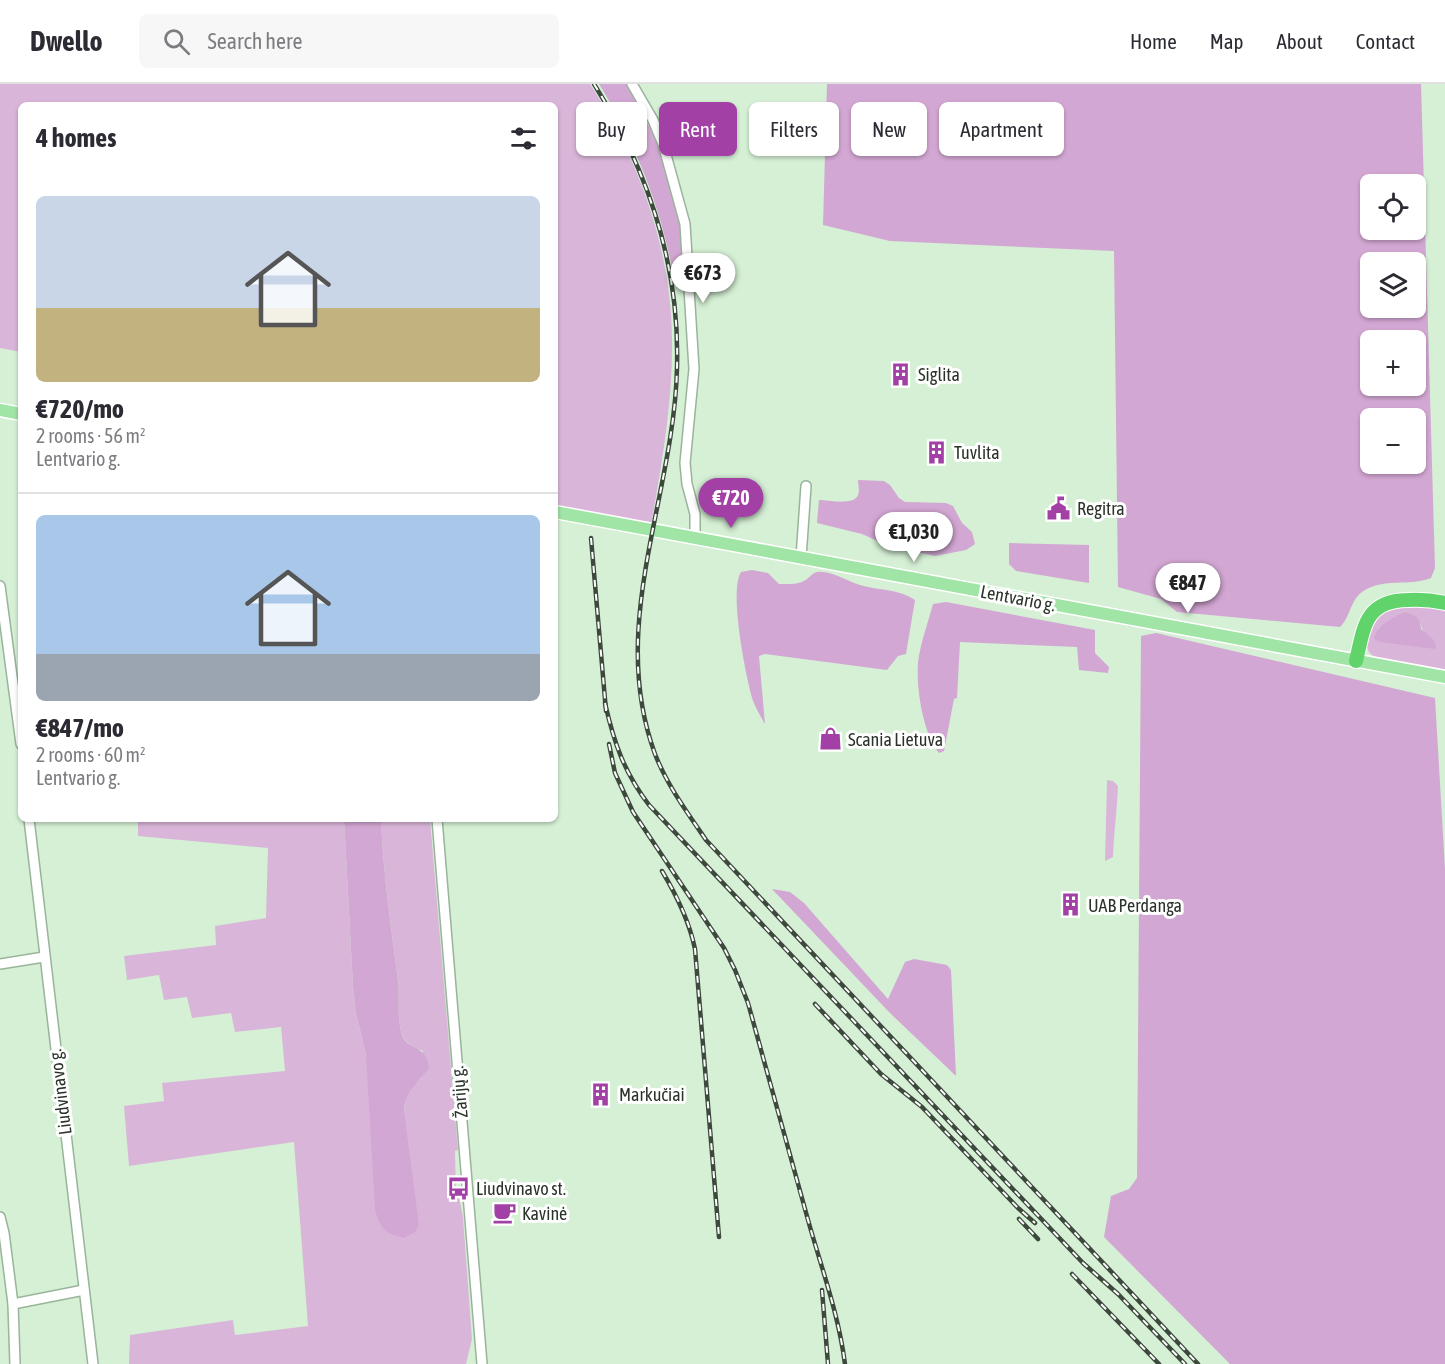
<!DOCTYPE html>
<html lang="en">
<head>
<meta charset="utf-8">
<style>
	:root { --surface:#fff; --page:#f7f7f7; --text:#2b2b33; --muted:#7c7c81; --line:#e1e1e2; --accent:#a340a6 }
	body { margin:0; font-family:"Asap Condensed",sans-serif; background:var(--page); color:var(--text); height:100vh; display:flex; flex-direction:column; font-size:22px; white-space:nowrap }
	* { box-sizing:border-box; margin:0 }
	p { font-size:20px; color:var(--muted) }
	.icon { flex:none; width:33px; height:33px; fill:none; stroke:currentColor; stroke-width:2; stroke-linecap:round; stroke-linejoin:round }
	.map { position:relative; flex:1; overflow:hidden }
	.drawer { position:absolute; left:18px; top:18px; width:540px; height:720px; display:flex; flex-direction:column; background:var(--surface); border-radius:9px; box-shadow:0 2px 4px #0004 }
	.drawer>* { flex:none }
	.top-card { position:absolute; left:576px; top:18px; width:570px; height:54px; display:flex; gap:12px }
	.buttons { position:absolute; left:1360px; top:90px; display:grid; gap:12px }
	.buttons a { display:grid; place-items:center; width:66px; height:66px; border-radius:9px; background:var(--surface); box-shadow:0 2px 4px #0004; font-size:30px }
	.price { position:absolute; translate:-50% -51px; padding:0 14px; border-radius:21px; background:#fff; color:#222; font-size:20px; line-height:39px; filter:drop-shadow(0 2px 3px #0008) }
	.price::after { content:''; position:absolute; left:50%; top:36px; width:18px; height:14px; margin-left:-9px; background:inherit; clip-path:polygon(0 0,100% 0,50% 100%) }
	.price.active { background:var(--accent); color:#fff }
	ul { padding:0; list-style:none }
	li { display:grid; align-content:center; gap:12px; height:318px; padding:0 18px }
	li+li { border-top:2px solid var(--line) }
	li span { display:grid; place-items:center; height:186px; border-radius:9px; color:#555 }
	li>.icon { margin-inline-start:auto }
	span .icon { width:108px; height:108px; fill:#fffc; stroke-width:1 }
	li b { font-size:26px }
	h2 { display:flex; justify-content:space-between; align-items:center; height:72px; padding:0 18px; font-size:26px }
	.tag { padding:0 21px; border-radius:9px; background:var(--surface); box-shadow:0 2px 4px #0004; font-size:21px; line-height:54px }
	.tag.active { background:var(--accent); color:#fff }
	header { display:flex; align-items:center; gap:36px; box-sizing:border-box; height:84px; padding:0 30px; background:var(--surface); border-bottom:2px solid var(--line) }
	header strong { font-size:28px }
	nav { display:flex; gap:33px; margin-inline-start:auto; font-size:21px }
	.search { width:420px; height:54px; background:var(--page); display:flex; align-items:center; gap:15px; box-sizing:border-box; padding:0 21px; border-radius:9px; color:var(--muted); font-size:22px }
	.map>svg:first-child { display:block }
	.green { fill:#d9b6d9; fill-rule:evenodd }
	.forest { fill:#d3a7d3; fill-rule:evenodd }
	.lines { fill:none; stroke-linecap:round; stroke-linejoin:round }
	.minor-casing { stroke:#99b49a; stroke-width:12 }
	.major-casing { stroke:#fff; stroke-width:15 }
	.highway-casing { stroke:#fff; stroke-width:16 }
	.minor { stroke:#fff; stroke-width:9 }
	.major { stroke:#a0e5a6; stroke-width:12 }
	.highway { stroke:#60d36b; stroke-width:14 }
	.rail-casing { stroke:#3d493d; stroke-width:4.5 }
	.rail { stroke:#fff; stroke-width:2; stroke-dasharray:7; stroke-linecap:butt }
	.labels { text-anchor:middle; dominant-baseline:central; stroke-width:6; stroke-linejoin:round; paint-order:stroke }
	.poi-label { font-size:18px; fill:#293329; stroke:#fff; text-anchor:start }
	.street-label { font-size:18px; fill:#293329; stroke:#fff }
</style>
</head>
<body>
<header>
<strong>Dwello</strong>
<div class="search"><svg class="icon" aria-label="search" viewBox="0 0 24 24"><circle cx="10" cy="10" r="6"/><path d="M15 15l6 6"/></svg>Search here</div>
<nav><a>Home</a><a>Map</a><a>About</a><a>Contact</a></nav>
</header>
<div class="map">
<svg width="1445" height="1280" viewBox="0 0 1445 1280">
	<rect width="100%" height="100%" fill="#d5f0d5"/>
	<g class="green">
		<path d="M0,0H590C639,75 671,165 672,254C673,317 662,379 651,441L555,423V21H21V268L0,264Z"/>
		<path d="M1399,522L1445,523V587L1424,583L1423,584C1410,581 1382,578 1372,571C1359,561 1374,531 1385,526C1389,524 1395,523 1399,522ZM1397,532L1420,538C1422,548 1426,551 1434,556L1378,545Z"/>
		<path d="M1107,696L1113,697L1118,702C1117,726 1114,748 1113,773L1105,777Z"/>
		<path d="M138,735H344L353,903L356,929L366,971L404,1027C405,1012 411,1003 422,993L423,967C413,964 403,958 401,947C397,931 400,912 398,896C391,842 383,789 381,735H430L458,1066L455,1067L456,1112L459,1113L463,1133L472,1255L466,1280H129L130,1251L233,1236L235,1251L308,1242L294,1058L129,1082L124,1022L164,1017L162,999L285,987L281,943L235,948L231,929L192,934L187,913L164,916L159,891L127,896L124,872L216,861L215,842L266,834L268,764L138,752Z"/>
	</g>
	<g class="forest">
		<path d="M599,0H627L660,63L680,143L684,183L672,184C659,118 634,57 599,0Z"/>
		<path d="M827,0H1421L1435,484L1431,494C1409,503 1383,493 1362,508C1350,517 1350,534 1340,543L1177,528L1161,515L1118,503L1114,167L890,157L823,141ZM1371,100H1416V146H1371ZM1371,178H1416V224H1371ZM1371,256H1416V302H1371ZM1371,334H1416V380H1371Z"/>
		<path d="M858,396L884,397L890,401L899,414L905,418L946,419L953,422L962,439L972,448L975,460L966,466L935,472L884,460L862,450L817,439L819,416C828,416 854,422 858,411C860,407 858,400 858,396Z"/>
		<path d="M1009,459L1089,461V499L1016,487L1009,480Z"/>
		<path d="M752,486L768,489L779,500C788,500 797,501 806,496C810,493 812,489 817,488C830,486 845,496 857,500C877,507 898,504 915,516L906,570L898,572L887,586L765,570L759,572L765,640C760,631 753,620 751,610C745,587 729,507 741,488Z"/>
		<path d="M946,518L1095,546V569L1109,583L1108,589L1079,586L1077,563L960,558L957,614L954,615L944,667L939,669C923,650 916,604 918,579C920,560 928,539 933,520Z"/>
		<path d="M1405,528L1416,532L1420,538L1421,545L1434,556L1436,563L1434,565L1380,558L1374,555C1375,542 1394,533 1405,528Z"/>
		<path d="M1156,549L1435,614L1445,785V1280H1230L1104,1153L1111,1112L1129,1105L1137,1094L1141,552Z"/>
		<path d="M344,735H381C383,789 391,843 398,896C400,913 397,931 401,947C405,969 427,958 429,984C418,999 405,1007 404,1027L419,1141L415,1148L404,1154C385,1149 381,1146 375,1126L366,971L356,929L353,903Z"/>
		<path d="M772,805L790,808L804,819L888,915L905,878L914,875L947,881L951,886L956,992L890,929Z"/>
	</g>
	<g class="lines">
		<defs>
			<g id="minor">
				<path d="M632,0L653,36L663,60L685,140L694,285L685,379L687,400L695,430V454"/>
				<path d="M801,474L806,402"/>
				<path d="M0,502L21,660"/>
				<path d="M29,735L93,1280"/>
				<path d="M437,735L482,1280"/>
				<path d="M0,880L44,873"/>
				<path d="M0,1133L4,1149L13,1220L15,1280"/>
				<path d="M13,1220L84,1206"/>
			</g>
			<g id="major">
				<path d="M0,326L21,330"/>
				<path d="M555,428L1445,593"/>
			</g>
			<path id="highway" d="M1356,577C1364,543 1365,517 1407,516C1421,515 1432,516 1445,519"/>
		</defs>
		<use href="#minor" class="minor-casing"/>
		<use href="#major" class="major-casing"/>
		<use href="#highway" class="highway-casing"/>
		<use href="#minor" class="minor"/>
		<use href="#major" class="major"/>
		<use href="#highway" class="highway"/>
		<defs>
			<g id="rail">
				<path d="M594,0C648,86 680,182 677,284C674,414 607,540 655,670C667,701 687,728 706,756L1198,1280"/>
				<path d="M591,454L606,627"/>
				<path d="M605,619C614,659 624,688 649,721L1083,1179L1118,1210L1185,1280"/>
				<path d="M609,660L615,689L633,728L724,864L735,886L748,919C769,994 789,1069 810,1143C823,1188 839,1233 845,1280"/>
				<path d="M662,787C677,812 689,836 695,865L719,1153"/>
				<path d="M815,920L881,990L922,1023L1018,1124L1035,1139"/>
				<path d="M1019,1135L1038,1155"/>
				<path d="M1072,1190L1159,1280"/>
				<path d="M822,1206L828,1280"/>
			</g>
		</defs>
		<use href="#rail" class="rail-casing"/>
		<use href="#rail" class="rail"/>
	</g>
	<defs>
		<symbol id="building-bare" viewBox="-9 -9 18 18"><path d="M-4-6H4V6H1V3H-1V6H-4ZM-2.5-4.3h1.7v1.8h-1.7ZM.8-4.3h1.7v1.8H.8ZM-2.5-1h1.7V.8h-1.7ZM.8-1h1.7V.8H.8Z" fill="#a340a6" stroke="#fff" stroke-width="2.5" paint-order="stroke"/></symbol>
		<symbol id="civic-bare" viewBox="-9 -9 18 18"><path d="M-.6-6.5H3V-4.5H.6V-3L4-1V1h2V6H-6V1h2V-1L-.6-3ZM-1.2 2.5V6h2.4V2.5Z" fill="#a340a6" stroke="#fff" stroke-width="2.5" paint-order="stroke"/></symbol>
		<symbol id="shop-bare" viewBox="-9 -9 18 18"><path d="M-5-2.5h2.3a2.7 3.5 0 0 1 5.4 0H5L5.5 6h-11ZM-1.5-2.5h3a1.5 2.3 0 0 0-3 0Z" fill="#a340a6" stroke="#fff" stroke-width="2.5" paint-order="stroke"/></symbol>
		<symbol id="bus-bare" viewBox="-9 -9 18 18"><path d="M-5-6H5V4H4V6H2V4H-2V6H-4V4H-5ZM-3.5-4V0h7V-4ZM-3.5 1.2v1.5H-2V1.2ZM2 1.2v1.5H3.5V1.2Z" fill="#a340a6" stroke="#fff" stroke-width="2.5" paint-order="stroke"/></symbol>
		<symbol id="cafe-bare" viewBox="-9 -9 18 18"><path d="M-5.5-4.5H6V0H3Q3 3.5 0 3.5H-2.5Q-5.5 3.5-5.5 0ZM3-3.2v2h1.7v-2ZM-6 4.5H4V6H-6Z" fill="#a340a6" stroke="#fff" stroke-width="2.5" paint-order="stroke"/></symbol>
	</defs>
	<g fill-rule="evenodd">
		<use href="#building-bare" x="884" y="274" width="33" height="33"/>
		<use href="#building-bare" x="920" y="352" width="33" height="33"/>
		<use href="#civic-bare" x="1042" y="408" width="33" height="33"/>
		<use href="#shop-bare" x="814" y="638" width="33" height="33"/>
		<use href="#building-bare" x="1054" y="804" width="33" height="33"/>
		<use href="#building-bare" x="584" y="994" width="33" height="33"/>
		<use href="#bus-bare" x="442" y="1088" width="33" height="33"/>
		<use href="#cafe-bare" x="488" y="1112" width="33" height="33"/>
	</g>
	<g class="labels">
		<g class="poi-label">
			<text x="918" y="290">Siglita</text>
			<text x="954" y="368">Tuvlita</text>
			<text x="1077" y="424">Regitra</text>
			<text x="848" y="655">Scania Lietuva</text>
			<text x="1088" y="821">UAB Perdanga</text>
			<text x="619" y="1010">Markučiai</text>
			<text x="476" y="1104">Liudvinavo st.</text>
			<text x="522" y="1129">Kavinė</text>
		</g>
		<g class="street-label">
			<text transform="translate(1018 514) rotate(11)">Lentvario g.</text>
			<text transform="translate(60 1008) rotate(-97)">Liudvinavo g.</text>
			<text transform="translate(459 1008) rotate(-95)">Žarijų g.</text>
		</g>
	</g>
</svg>
<div class="buttons">
<a><svg class="icon" aria-label="locate" viewBox="0 0 24 24"><circle cx="12" cy="12" r="6"/><path d="M12 2v4M12 18v4M2 12h4M18 12h4"/></svg></a>
<a><svg class="icon" aria-label="layers" viewBox="0 0 24 24"><path d="M12 4l9 5-9 5-9-5zM3 14l9 5 9-5"/></svg></a>
<a>+</a>
<a>−</a>
</div>
<b class="price" style="left:703px;top:220px">€673</b>
<b class="price active" style="left:731px;top:445px">€720</b>
<b class="price" style="left:914px;top:479px">€1,030</b>
<b class="price" style="left:1188px;top:530px">€847</b>
<div class="top-card">
<a class="tag">Buy</a>
<a class="tag active">Rent</a>
<a class="tag">Filters</a>
<a class="tag">New</a>
<a class="tag">Apartment</a>
</div>
<section class="drawer">
<h2>4 homes<svg class="icon" aria-label="filters" viewBox="0 0 24 24"><path d="M4 7h16M4 17h16"/><circle cx="9" cy="7" r="2"/><circle cx="15" cy="17" r="2"/></svg></h2>
<ul>
<li><span style="background:linear-gradient(#c9d6e8 60%,#c2b280 0)"><svg class="icon" aria-label="home" viewBox="0 0 24 24"><path d="M3 11l9-7 9 7M6 9v11h12V9"/></svg></span><div><b>€720/mo</b><p>2 rooms · 56 m²</p><p>Lentvario g.</p></div></li>
<li><span style="background:linear-gradient(#a9c7e8 75%,#9aa5b1 0)"><svg class="icon" aria-label="home" viewBox="0 0 24 24"><path d="M3 11l9-7 9 7M6 9v11h12V9"/></svg></span><div><b>€847/mo</b><p>2 rooms · 60 m²</p><p>Lentvario g.</p></div></li>
</ul>
</section>
</div>
</body>
</html>
